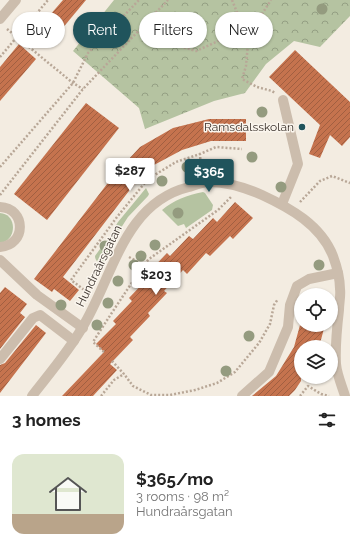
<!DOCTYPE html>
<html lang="en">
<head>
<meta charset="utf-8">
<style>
	:root { --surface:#fff; --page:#f2f2f2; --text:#222; --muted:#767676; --line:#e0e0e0; --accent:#20545c }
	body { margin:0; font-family:Raleway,sans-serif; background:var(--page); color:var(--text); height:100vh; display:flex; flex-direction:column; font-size:15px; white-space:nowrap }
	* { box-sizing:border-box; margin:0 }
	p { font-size:13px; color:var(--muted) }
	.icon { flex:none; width:22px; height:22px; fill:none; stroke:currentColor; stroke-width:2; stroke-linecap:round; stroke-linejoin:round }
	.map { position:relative; height:396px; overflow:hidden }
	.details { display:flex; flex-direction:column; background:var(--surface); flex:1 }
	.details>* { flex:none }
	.banner { position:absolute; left:12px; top:12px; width:326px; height:36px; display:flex; gap:8px }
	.controls { position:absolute; left:294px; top:288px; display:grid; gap:8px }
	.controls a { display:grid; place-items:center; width:44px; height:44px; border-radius:50%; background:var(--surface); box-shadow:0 1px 3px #0004; font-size:20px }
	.price { position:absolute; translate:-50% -34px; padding:0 9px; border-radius:4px; background:#fff; color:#222; font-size:13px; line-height:26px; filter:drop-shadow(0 1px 2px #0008) }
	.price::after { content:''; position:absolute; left:50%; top:24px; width:12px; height:9px; margin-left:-6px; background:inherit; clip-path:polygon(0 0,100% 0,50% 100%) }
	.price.current { background:var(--accent); color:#fff }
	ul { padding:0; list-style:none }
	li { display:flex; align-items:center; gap:12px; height:100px; padding:0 12px }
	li+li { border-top:1px solid var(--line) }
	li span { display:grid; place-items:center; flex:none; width:112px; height:80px; border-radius:12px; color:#555 }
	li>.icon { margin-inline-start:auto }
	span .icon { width:48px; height:48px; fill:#fffc; stroke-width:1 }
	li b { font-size:17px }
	h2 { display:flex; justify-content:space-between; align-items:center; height:48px; padding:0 12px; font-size:17px }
	.tag { padding:0 14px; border-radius:18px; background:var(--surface); box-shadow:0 1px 3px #0004; font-size:14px; line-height:36px }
	.tag.current { background:var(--accent); color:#fff }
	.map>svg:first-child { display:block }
	.grass { fill:#b5c3a1 }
	.forest { fill:url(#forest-crowns) }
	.building { fill:url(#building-hatch) }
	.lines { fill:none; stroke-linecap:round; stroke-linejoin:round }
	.path { stroke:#b8a797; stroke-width:2.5; stroke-dasharray:2 2; stroke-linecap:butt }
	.minor { stroke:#ccbdad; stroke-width:10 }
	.tree { fill:#949b7f }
	.poi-dot { fill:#20545c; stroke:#fbf6ee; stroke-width:1.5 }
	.labels { text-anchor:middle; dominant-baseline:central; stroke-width:3; stroke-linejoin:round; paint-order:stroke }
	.poi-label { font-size:12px; fill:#3a312b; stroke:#fbf6ee; text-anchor:end }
	.street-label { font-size:12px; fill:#3a312b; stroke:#fbf6ee }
</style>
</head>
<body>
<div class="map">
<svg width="350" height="396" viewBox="0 0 350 396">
	<defs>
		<pattern id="forest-crowns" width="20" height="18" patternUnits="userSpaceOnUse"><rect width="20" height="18" fill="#b5c3a1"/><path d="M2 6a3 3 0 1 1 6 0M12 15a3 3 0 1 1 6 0" fill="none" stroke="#949f83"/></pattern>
		<pattern id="building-hatch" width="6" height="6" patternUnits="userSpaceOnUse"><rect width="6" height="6" fill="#c5734e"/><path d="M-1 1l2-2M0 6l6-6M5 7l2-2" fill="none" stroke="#a15f41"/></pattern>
	</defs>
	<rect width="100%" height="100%" fill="#f3ece1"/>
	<g class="grass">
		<path d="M146,188L149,194L148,196L128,217L119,231H116L115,227L118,222Z"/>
		<path d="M203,192L205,193L213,205L212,210L186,228L184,224L178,226L162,210C174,200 187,195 203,192Z"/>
		<path d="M0,213C15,214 17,234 6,241C4,242 2,243 0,244Z"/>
		<path d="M111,237L115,239L103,266C99,263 95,261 95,256L105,242Z"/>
	</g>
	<path class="forest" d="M114,0H350V16L320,47L294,41L266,64L245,93L214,101L145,129L139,108L73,51Z"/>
	<g class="building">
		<path d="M63,0H86L51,42L37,30Z"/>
		<path d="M19,44L36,59L0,101V67Z"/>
		<path d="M295,50L350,102V137L342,146L330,135L320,158L309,154L320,125L269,77Z"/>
		<path d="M86,103L119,128L47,220L14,194Z"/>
		<path d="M209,119H246V141H211L182,150L154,165L132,187L63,277L79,290L70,301L54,289L52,292L34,279L114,175L140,147L173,128Z"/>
		<path d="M235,202L253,218L233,239L230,236L210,256L206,253L187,274L183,270L164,291L167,293L148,313L150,316L130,337L133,340L110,364L117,370L93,396H62L104,352L96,344L116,324L113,321L132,301L129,298L149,277L146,275L167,253L170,256L189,236L193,239L213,218L217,222Z"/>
		<path d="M5,287L27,304L20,313L25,317L0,349V293Z"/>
		<path d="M36,325L46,333L0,393V365L5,363Z"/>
		<path d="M300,325H325L319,347H301V381L295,390L289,396H252L276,376L294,347Z"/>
	</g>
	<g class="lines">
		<g class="path">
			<path d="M232,0L243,27L262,14L271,0"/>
			<path d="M7,29L73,83L83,89"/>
			<path d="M139,31L158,40L196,51L214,43L243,27L248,43L246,66L242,79L257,87L272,91L275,93"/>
			<path d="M0,57L48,0"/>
			<path d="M0,167L73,83L88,53L139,0"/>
			<path d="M201,171L200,154L216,147L242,149"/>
			<path d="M0,195L83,89L168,0"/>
			<path d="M300,202L320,181L332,176L350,183"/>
			<path d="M129,257L138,262L141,268"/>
			<path d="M87,292L71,280L117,217L148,179L176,162L200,154"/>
			<path d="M104,352L93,342C105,323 117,305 129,287C136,277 141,267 149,259L218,210L231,197"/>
			<path d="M112,361L124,374L133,386L151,395H170L195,390L217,383L235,372L259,343L270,324L274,305L278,299"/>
			<path d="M101,396L114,380L124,374"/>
			<path d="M300,396L308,386L321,394L329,396"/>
		</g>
		<g class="minor">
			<path d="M0,19L16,0"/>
			<path d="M282,204L298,164L283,100"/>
			<path d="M0,207C26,208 27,245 0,247"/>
			<path d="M0,260L37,295L83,328"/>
			<path d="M0,359L33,318L40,315L74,341"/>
			<path d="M32,396C49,374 68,352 82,328C113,278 123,203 189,187C194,185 201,183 206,182C226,181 244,187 262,195C290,208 321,225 333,256C337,267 340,278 340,289C341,295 339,303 339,310C337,327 335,346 336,364C337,375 342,386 345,396"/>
			<path d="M242,396L269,372L288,327L290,305L297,286L309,279L338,273"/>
		</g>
	</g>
	<g class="tree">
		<circle cx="322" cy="9" r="5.5"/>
		<circle cx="262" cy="112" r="5.5"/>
		<circle cx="252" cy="157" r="5.5"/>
		<circle cx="187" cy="167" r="5.5"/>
		<circle cx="162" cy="181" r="5.5"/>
		<circle cx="281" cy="187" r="5.5"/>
		<circle cx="178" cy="213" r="5.5"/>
		<circle cx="155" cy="245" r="5.5"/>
		<circle cx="105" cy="246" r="5.5"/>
		<circle cx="141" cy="256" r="5.5"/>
		<circle cx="134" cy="265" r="5.5"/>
		<circle cx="319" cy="265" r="5.5"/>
		<circle cx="118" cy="281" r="5.5"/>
		<circle cx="108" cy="303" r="5.5"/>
		<circle cx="61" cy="305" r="5.5"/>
		<circle cx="97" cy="325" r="5.5"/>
		<circle cx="249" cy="336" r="5.5"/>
		<circle cx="226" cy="371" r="5.5"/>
	</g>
	<circle class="poi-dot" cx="302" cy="127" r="4"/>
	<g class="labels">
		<g class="poi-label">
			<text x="294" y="127">Ramsdalsskolan</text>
		</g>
		<g class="street-label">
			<text transform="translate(99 266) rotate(-64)">Hundraårsgatan</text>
		</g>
	</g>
</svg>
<div class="controls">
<a><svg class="icon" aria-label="locate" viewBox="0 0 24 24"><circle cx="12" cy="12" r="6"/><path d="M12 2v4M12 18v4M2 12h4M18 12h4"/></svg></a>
<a><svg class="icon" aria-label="layers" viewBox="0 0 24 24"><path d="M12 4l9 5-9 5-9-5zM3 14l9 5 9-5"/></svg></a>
</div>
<b class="price" style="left:130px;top:192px">$287</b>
<b class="price current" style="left:209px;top:193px">$365</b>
<b class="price" style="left:156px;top:296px">$203</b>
<div class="banner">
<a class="tag">Buy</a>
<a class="tag current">Rent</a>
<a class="tag">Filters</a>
<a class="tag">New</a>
</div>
</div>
<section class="details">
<h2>3 homes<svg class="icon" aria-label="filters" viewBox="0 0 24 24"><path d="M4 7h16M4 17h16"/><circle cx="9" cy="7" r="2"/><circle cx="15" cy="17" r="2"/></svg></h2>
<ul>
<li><span style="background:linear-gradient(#dfe7d0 75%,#b9a48a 0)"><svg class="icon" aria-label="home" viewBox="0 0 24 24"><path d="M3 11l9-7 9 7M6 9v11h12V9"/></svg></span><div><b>$365/mo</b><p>3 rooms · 98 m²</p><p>Hundraårsgatan</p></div></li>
</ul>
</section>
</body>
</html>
